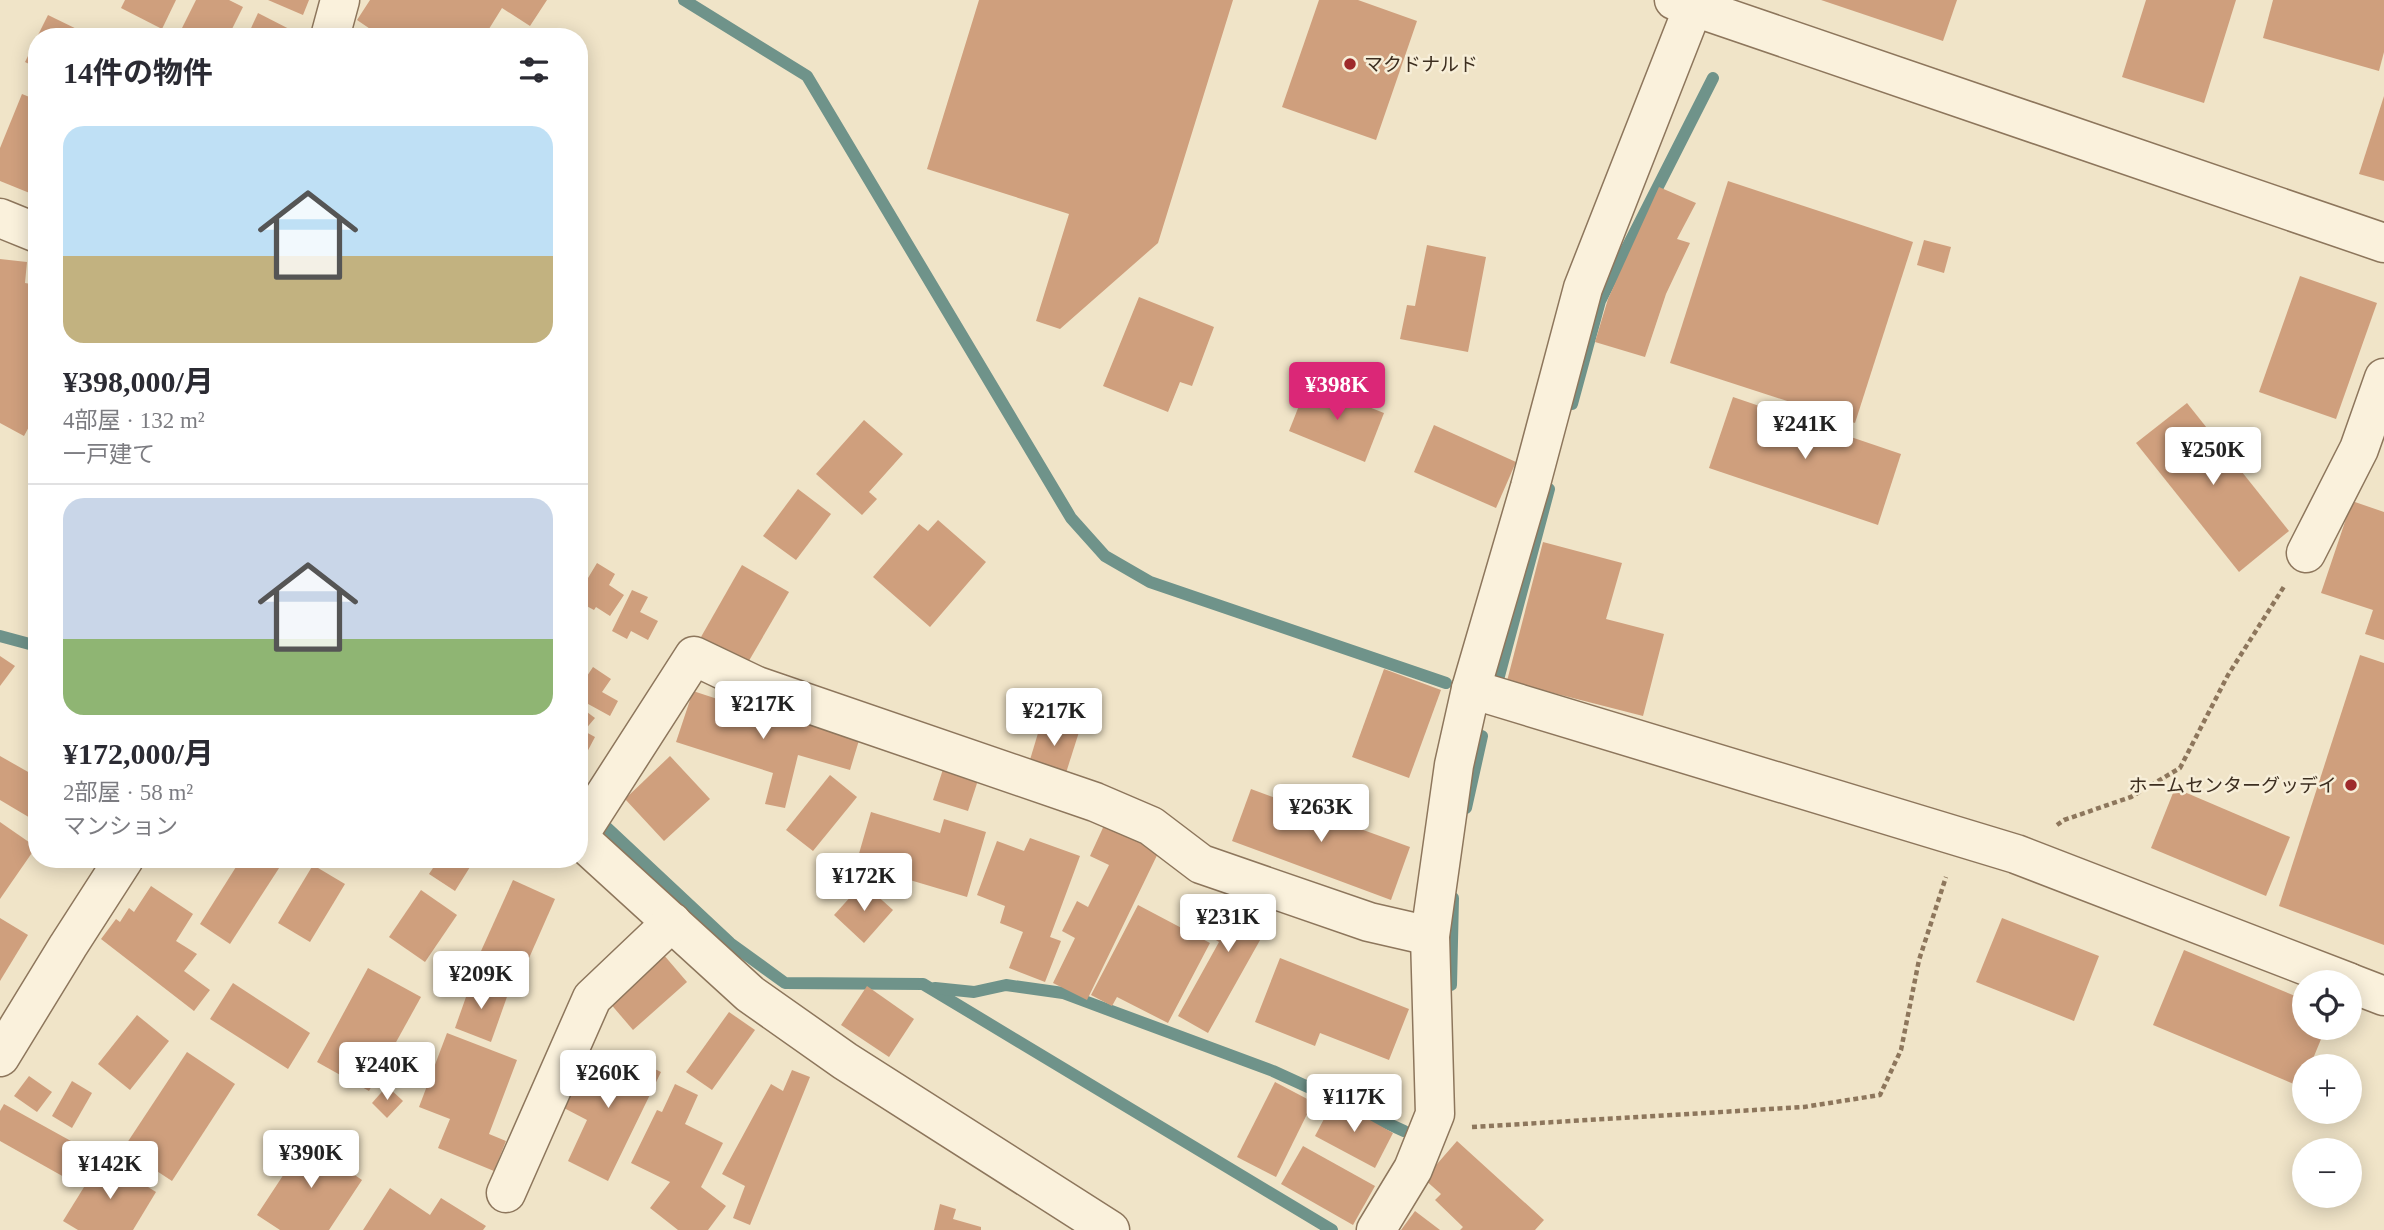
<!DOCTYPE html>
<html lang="ja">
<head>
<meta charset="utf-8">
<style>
	:root { --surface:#fff; --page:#f2f2f3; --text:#2b2b33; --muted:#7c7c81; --line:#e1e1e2; --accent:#db2777 }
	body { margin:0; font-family:"Times New Roman","Noto Sans JP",serif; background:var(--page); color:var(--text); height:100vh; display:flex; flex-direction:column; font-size:26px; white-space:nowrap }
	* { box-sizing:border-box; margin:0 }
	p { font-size:23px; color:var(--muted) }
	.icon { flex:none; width:38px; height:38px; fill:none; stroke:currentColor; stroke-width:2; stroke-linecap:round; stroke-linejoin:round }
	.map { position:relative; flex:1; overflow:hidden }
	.details { position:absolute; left:28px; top:28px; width:560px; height:840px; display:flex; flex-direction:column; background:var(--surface); border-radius:28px; box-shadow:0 4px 18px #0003 }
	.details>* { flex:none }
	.fabs { position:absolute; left:2292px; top:970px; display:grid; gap:14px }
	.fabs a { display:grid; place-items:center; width:70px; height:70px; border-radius:50%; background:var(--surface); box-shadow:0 4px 18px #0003; font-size:35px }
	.price { position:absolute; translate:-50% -60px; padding:0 16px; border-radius:7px; background:#fff; color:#222; font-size:23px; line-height:46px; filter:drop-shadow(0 2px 4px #0008) }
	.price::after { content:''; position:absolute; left:50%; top:42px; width:21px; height:16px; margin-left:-10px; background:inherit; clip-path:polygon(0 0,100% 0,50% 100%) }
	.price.on { background:var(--accent); color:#fff }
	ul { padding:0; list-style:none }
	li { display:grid; align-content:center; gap:14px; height:371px; padding:0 35px }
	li+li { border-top:2px solid var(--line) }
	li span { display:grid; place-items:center; height:217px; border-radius:21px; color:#555 }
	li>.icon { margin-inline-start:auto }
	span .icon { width:126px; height:126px; fill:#fffc; stroke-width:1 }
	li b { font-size:30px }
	h2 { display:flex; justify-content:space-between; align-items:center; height:84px; padding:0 35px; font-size:30px }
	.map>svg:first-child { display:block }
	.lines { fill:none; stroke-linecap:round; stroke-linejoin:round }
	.stream { stroke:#6f938a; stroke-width:12 }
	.building { fill:#cf9f7d }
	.minor-casing { stroke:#8d765c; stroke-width:41 }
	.path { stroke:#8d765c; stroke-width:4.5; stroke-dasharray:5 3.5; stroke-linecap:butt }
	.minor { stroke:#faf1dc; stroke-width:38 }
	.poi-dot { fill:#9e2a2b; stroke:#f7eed8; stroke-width:2.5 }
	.labels { text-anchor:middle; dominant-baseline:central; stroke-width:5; stroke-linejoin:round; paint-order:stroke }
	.poi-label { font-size:19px; fill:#3d2e20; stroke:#f7eed8; text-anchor:start }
</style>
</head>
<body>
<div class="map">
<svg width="2384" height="1230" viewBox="0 0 2384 1230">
	<rect width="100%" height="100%" fill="#f0e4c8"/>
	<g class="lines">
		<g class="stream">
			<path d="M684,0L807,76L1071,518L1105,556L1150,582L1446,683"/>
			<path d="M1572,404L1600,301L1713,78"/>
			<path d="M0,636L37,646"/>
			<path d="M1495,691L1549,489"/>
			<path d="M1466,808L1482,736"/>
			<path d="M605,826L730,943L785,983L923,984L1332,1230"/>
			<path d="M1451,985L1453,898"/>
			<path d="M935,988L974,992L1006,985L1063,993L1273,1071L1404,1131"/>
		</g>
	</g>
	<g class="building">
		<path d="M125,0H176L162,29L121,8Z"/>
		<path d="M196,0H229L243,7L228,37H184L179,34Z"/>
		<path d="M268,0H309L303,15Z"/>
		<path d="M370,0H547L530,26L502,8L484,37H382L357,20Z"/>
		<path d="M979,0H1233L1158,243L1060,329L1036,321L1069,214L927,169Z"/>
		<path d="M1319,0H1358L1417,21L1376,140L1282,107Z"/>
		<path d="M1821,0H1957L1943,41Z"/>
		<path d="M2146,0H2236L2204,103L2122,77Z"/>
		<path d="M2273,0H2384V52L2379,71L2263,38Z"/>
		<path d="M258,13L299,34L298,37H247Z"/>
		<path d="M48,15L89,35L88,37H37Z"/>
		<path d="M37,38V68L25,62Z"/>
		<path d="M22,94L37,100V196L0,181V148Z"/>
		<path d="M2384,96V181L2359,174Z"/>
		<path d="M1728,181L1913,242L1855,423L1670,363Z"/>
		<path d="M1659,187L1696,203L1677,239L1690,243L1666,294L1645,357L1595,342L1608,299Z"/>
		<path d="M1924,240L1951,247L1944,273L1917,265Z"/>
		<path d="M1427,245L1486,257L1468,352L1400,339L1407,305L1415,306Z"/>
		<path d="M0,259L27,262L25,283L37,285V412L24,436L0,423Z"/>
		<path d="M2300,276L2377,303L2336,419L2259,392Z"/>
		<path d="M1139,297L1214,327L1192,386L1180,382L1168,412L1103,386Z"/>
		<path d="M1308,383L1384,413L1365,462L1289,431Z"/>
		<path d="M1733,397L1901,454L1878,525L1709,468Z"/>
		<path d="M2187,403L2289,531L2239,572L2136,443Z"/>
		<path d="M864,420L903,454L869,492L877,499L862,515L816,474Z"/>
		<path d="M1434,425L1516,462L1496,508L1414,472Z"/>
		<path d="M798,489L831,514L796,560L763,536Z"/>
		<path d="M2352,501L2384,512V640L2365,634L2373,610L2321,593Z"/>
		<path d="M938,520L986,562L930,627L873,577L919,524L928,531Z"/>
		<path d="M1543,542L1622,563L1606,619L1664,634L1643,716L1507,681Z"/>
		<path d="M597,563L615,574L609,585L624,595L610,616L596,607L594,610L579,602V593Z"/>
		<path d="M742,565L789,592L743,671L697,644Z"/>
		<path d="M632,590L648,597L640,612L658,621L648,640L631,631L627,639L612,631Z"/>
		<path d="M2360,655L2384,663V945L2279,906Z"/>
		<path d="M0,656L15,666L0,686Z"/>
		<path d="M593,667L611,679L602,692L618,701L610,716L579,699V679L583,682Z"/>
		<path d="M1384,669L1441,690L1409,778L1352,757Z"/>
		<path d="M693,691L782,720L783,714L860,737L850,770L798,755L785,808L765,804L773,773L676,742Z"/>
		<path d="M579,706L595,718L584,731L595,737L585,756L579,753Z"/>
		<path d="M1042,720L1079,732L1065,776L1029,763Z"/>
		<path d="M0,756L37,777V822L0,800Z"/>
		<path d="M670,756L710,799L664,841L625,799Z"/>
		<path d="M945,763L980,774L968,811L933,800Z"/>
		<path d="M830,775L857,797L813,851L786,830Z"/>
		<path d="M2175,788L2290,837L2266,896L2151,848Z"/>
		<path d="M1251,789L1410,847L1391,900L1232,841Z"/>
		<path d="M871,812L940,833L944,819L986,832L967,897L856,864Z"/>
		<path d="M1107,819L1162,845L1087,1000L1053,983L1075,938L1062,931L1077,901L1088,907L1109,865L1090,856Z"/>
		<path d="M0,822L36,847L0,899Z"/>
		<path d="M1030,838L1080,856L1050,937L1061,941L1045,982L1009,968L1023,932L1000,923L1005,906L977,895L997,841L1024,851Z"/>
		<path d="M241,859H279L283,862L230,944L200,924Z"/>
		<path d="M439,859H475L455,891L429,874Z"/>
		<path d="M313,865L345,884L310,942L278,923Z"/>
		<path d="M513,880L555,899L515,990L472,971Z"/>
		<path d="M863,883L893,910L864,943L834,915Z"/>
		<path d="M1233,883L1278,908L1208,1033L1178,1016L1219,942L1205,933Z"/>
		<path d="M151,886L193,914L176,941L197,954L184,971L210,990L194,1011L101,939L116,919L120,922L129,908L134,912Z"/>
		<path d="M421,890L457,915L425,962L389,937Z"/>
		<path d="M1138,905L1210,943L1168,1023L1117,997L1112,1006L1091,995Z"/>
		<path d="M0,918L28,935L0,981Z"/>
		<path d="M2002,918L2099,956L2074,1021L1976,982Z"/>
		<path d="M2184,950L2305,1000V1027H2326L2310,1066H2305V1079L2301,1087L2153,1025Z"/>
		<path d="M663,954L687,982L633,1030L609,1002Z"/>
		<path d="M1280,958L1409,1009L1389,1060L1320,1033L1315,1046L1255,1022Z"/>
		<path d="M368,968L421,997L369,1091L317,1062Z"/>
		<path d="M472,980L508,994L491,1042L455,1028Z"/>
		<path d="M233,983L310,1033L288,1069L210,1019Z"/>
		<path d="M867,986L914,1019L889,1057L841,1025Z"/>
		<path d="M729,1012L755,1030L712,1090L686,1072Z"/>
		<path d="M137,1015L169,1041L130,1090L98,1064Z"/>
		<path d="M447,1033L517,1060L489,1134L506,1141L494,1171L438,1148L450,1119L419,1107Z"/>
		<path d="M187,1052L235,1084L172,1181L123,1149Z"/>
		<path d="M620,1052L661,1072L608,1181L568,1161L587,1120L562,1107L591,1054L613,1066Z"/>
		<path d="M792,1070L810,1077L750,1225L733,1218L745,1186L722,1174L771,1084L783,1091Z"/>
		<path d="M29,1076L52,1092L37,1112L14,1096Z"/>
		<path d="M72,1081L92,1093L72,1128L52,1116Z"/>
		<path d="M1275,1082L1313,1102L1276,1177L1237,1157Z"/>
		<path d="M675,1084L698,1095L685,1124L723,1143L701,1187L726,1206L708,1230H678L650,1208L670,1182L631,1163L657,1110L662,1112Z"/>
		<path d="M387,1086L403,1101L387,1118L372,1103Z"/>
		<path d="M1334,1100L1393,1133L1375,1168L1315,1136Z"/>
		<path d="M4,1104L89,1151L73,1182L0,1141V1111Z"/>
		<path d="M1457,1141L1544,1220L1535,1230H1460L1463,1227L1435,1200L1441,1194L1424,1179Z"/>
		<path d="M305,1142L345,1146L343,1167L362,1180L329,1230H280L257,1215Z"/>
		<path d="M1303,1146L1375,1186L1353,1225L1281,1184Z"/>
		<path d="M102,1158L156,1192L133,1230H78L63,1221Z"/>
		<path d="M390,1188L430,1215L441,1198L486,1226L483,1230H363Z"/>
		<path d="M940,1204L956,1209L953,1219L981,1227V1230H934Z"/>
		<path d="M1415,1211L1440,1230H1401Z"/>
	</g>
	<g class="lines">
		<defs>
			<g id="minor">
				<path d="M1674,0L2384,243"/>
				<path d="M330,37L340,0"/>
				<path d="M0,218L37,233"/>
				<path d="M2306,553L2359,449L2384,378"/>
				<path d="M1471,689L2016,854L2348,982"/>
				<path d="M579,835L694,656L757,686L1095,802L1151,826L1201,864L1369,922L1430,936"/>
				<path d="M579,838L750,994L845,1061L1110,1230"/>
				<path d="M2350,983L2384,996"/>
				<path d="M0,1057L68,946L124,859"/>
				<path d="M506,1193L592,998L672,922"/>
				<path d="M1376,1230L1413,1169L1435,1114L1430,936L1454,765L1471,689L1530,487L1583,288L1696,0"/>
			</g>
		</defs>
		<use href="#minor" class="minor-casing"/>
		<g class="path">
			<path d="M2057,825L2064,820L2131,797L2180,768L2228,675L2285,585"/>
			<path d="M1472,1127L1804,1107L1880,1095L1901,1050L1919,960L1946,877"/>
		</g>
		<use href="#minor" class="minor"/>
	</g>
	<g class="poi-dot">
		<circle cx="1350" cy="64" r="7"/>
		<circle cx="2351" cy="785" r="7"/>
	</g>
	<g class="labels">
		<g class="poi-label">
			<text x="1364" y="64">マクドナルド</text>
			<text x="2337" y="785" text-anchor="end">ホームセンターグッデイ</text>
		</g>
	</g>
</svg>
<div class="fabs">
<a><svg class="icon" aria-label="locate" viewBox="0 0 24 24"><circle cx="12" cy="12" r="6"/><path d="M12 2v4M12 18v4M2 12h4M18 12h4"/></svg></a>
<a>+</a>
<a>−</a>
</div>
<b class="price on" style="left:1337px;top:422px">¥398K</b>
<b class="price" style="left:1805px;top:461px">¥241K</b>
<b class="price" style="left:2213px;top:487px">¥250K</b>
<b class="price" style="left:763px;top:741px">¥217K</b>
<b class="price" style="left:1054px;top:748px">¥217K</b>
<b class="price" style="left:1321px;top:844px">¥263K</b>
<b class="price" style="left:864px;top:913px">¥172K</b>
<b class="price" style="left:1228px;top:954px">¥231K</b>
<b class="price" style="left:481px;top:1011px">¥209K</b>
<b class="price" style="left:387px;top:1102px">¥240K</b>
<b class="price" style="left:608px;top:1110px">¥260K</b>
<b class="price" style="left:1354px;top:1134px">¥117K</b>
<b class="price" style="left:311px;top:1190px">¥390K</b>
<b class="price" style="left:110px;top:1201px">¥142K</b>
<section class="details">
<h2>14件の物件<svg class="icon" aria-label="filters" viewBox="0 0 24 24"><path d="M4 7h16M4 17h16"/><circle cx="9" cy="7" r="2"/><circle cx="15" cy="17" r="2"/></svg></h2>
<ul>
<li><span style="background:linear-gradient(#bfe0f5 60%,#c2b280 0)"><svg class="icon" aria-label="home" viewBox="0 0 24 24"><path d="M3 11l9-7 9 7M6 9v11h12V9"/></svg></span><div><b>¥398,000/月</b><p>4部屋 · 132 m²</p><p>一戸建て</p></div></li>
<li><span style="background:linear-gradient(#c9d6e8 65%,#8fb573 0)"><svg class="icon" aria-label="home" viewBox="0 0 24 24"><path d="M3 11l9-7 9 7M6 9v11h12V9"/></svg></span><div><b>¥172,000/月</b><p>2部屋 · 58 m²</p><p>マンション</p></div></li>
</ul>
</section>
</div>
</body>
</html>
